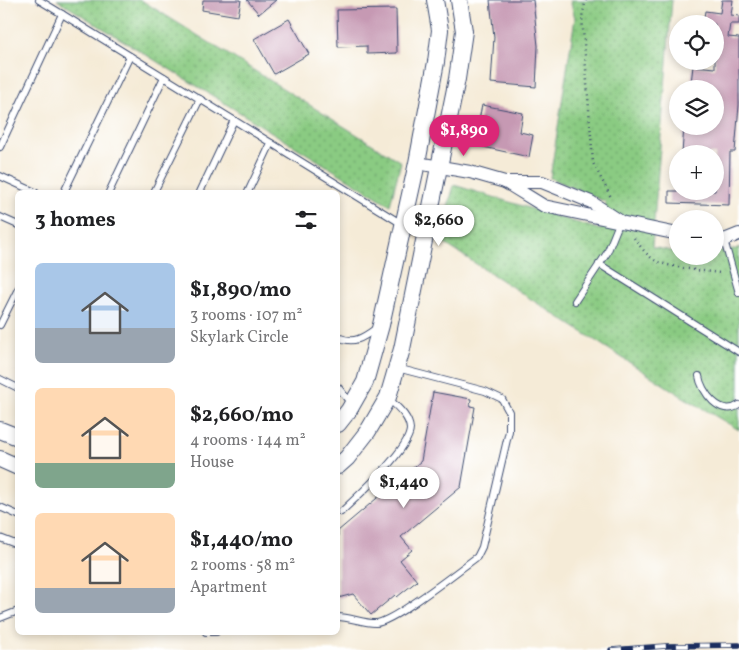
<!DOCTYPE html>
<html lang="en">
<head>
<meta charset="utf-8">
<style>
	:root { --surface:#fff; --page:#f2f2f2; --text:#202124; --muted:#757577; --accent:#db2777 }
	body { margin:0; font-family:Vollkorn,serif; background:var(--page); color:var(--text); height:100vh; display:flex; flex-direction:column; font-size:19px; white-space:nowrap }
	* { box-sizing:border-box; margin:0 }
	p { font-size:16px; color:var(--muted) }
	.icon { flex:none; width:28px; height:28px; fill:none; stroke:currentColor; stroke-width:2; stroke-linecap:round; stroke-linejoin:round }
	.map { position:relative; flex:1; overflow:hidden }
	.drawer { position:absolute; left:15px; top:190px; width:325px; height:445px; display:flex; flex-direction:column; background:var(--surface); border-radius:8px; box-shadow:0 2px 8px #0003 }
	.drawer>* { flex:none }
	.controls { position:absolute; left:669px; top:15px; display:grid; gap:10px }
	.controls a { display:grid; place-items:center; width:55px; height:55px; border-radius:50%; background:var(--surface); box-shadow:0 2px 8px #0003; font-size:25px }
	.price { position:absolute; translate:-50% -42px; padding:0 11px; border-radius:18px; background:#fff; color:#222; font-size:16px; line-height:32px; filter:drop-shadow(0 1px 2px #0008) }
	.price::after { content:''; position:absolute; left:50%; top:30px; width:15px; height:11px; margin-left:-8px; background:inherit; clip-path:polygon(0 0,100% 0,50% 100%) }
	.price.active { background:var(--accent); color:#fff }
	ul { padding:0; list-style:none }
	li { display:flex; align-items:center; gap:15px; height:125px; padding:0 20px }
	li span { display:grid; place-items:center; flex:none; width:140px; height:100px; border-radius:8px; color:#555 }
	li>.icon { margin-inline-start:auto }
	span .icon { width:60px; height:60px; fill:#fffc; stroke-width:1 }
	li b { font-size:21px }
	h2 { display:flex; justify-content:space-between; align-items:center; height:60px; padding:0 20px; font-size:21px }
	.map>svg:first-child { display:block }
	.grass { fill:url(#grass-dots); stroke:#527d70 }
	.building { fill:#c699b3 }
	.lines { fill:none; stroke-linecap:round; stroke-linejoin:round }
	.service-casing { stroke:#3c4b70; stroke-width:8 }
	.minor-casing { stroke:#3c4b70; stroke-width:14 }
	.tertiary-casing { stroke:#3c4b70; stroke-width:18 }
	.path { stroke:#3c4b70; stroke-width:2.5; stroke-dasharray:1 4; stroke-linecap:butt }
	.service { stroke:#fff; stroke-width:6 }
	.minor { stroke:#fff; stroke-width:12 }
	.tertiary { stroke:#fff; stroke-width:16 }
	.rail-casing { stroke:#1b2f5e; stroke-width:5.5 }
	.rail { stroke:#fff; stroke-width:4; stroke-dasharray:11; stroke-linecap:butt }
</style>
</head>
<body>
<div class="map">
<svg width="739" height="650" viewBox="0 0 739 650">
	<defs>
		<pattern id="grass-dots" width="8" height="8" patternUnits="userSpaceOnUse" patternTransform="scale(1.25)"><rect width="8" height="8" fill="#8acb82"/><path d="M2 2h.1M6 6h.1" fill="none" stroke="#70a56e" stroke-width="1.8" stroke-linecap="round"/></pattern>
	</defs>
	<rect width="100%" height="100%" fill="#fff"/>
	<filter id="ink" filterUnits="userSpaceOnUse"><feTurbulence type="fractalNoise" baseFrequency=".02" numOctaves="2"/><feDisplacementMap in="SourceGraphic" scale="10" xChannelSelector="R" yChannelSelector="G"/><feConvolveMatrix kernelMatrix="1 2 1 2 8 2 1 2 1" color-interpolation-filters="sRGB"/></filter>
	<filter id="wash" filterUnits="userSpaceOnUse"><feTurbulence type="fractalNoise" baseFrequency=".0096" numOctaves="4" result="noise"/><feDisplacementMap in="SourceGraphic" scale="20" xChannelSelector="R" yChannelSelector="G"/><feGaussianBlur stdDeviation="1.12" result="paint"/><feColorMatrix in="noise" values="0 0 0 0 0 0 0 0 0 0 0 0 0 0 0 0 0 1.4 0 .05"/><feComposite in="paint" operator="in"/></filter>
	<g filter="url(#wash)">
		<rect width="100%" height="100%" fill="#f5ebd7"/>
		<g class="grass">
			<path d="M57,0H141L401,162L390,205Z"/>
			<path d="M570,0H672L652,247L677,252L678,256H715V251L736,249L739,247V430L680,395L439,240L454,185L601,230L606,202L550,178L575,18Z"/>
		</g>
		<g id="blocks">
			<g class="building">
				<path d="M203,0H241L238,16L202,10Z"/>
				<path d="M247,0H276L259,14Z"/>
				<path d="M490,0H533L538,46L536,87L491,83L494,37Z"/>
				<path d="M722,0H733L731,15L739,16V24H730L728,37L739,38V105L735,152H730L729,205L669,203V191H715V154H682L684,126H715V89H703L704,84L691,83L693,66L715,68V24H703L705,11L720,13Z"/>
				<path d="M396,9L397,53L367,54V46L338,47L337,10Z"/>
				<path d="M289,19L309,54L274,74L254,39Z"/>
				<path d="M482,105L523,113L520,132L533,135L529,157L474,145Z"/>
				<path d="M433,392L471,399L470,406L475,407L461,487L401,537L412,550L400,560L417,581L397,597L395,595L371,615L353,594L338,598V531L421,461Z"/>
			</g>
		</g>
	</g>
	<g filter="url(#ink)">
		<use href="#blocks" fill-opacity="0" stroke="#3c4b70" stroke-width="1"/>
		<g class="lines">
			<defs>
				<g id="service">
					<path d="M62,14L271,143L248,192"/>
					<path d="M271,143L423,237"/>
					<path d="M0,147L62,14L39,0"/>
					<path d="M0,176L35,192"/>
					<path d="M64,192L130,56"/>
					<path d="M109,192L164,77"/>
					<path d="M154,192L200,99"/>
					<path d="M200,192L234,120"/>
					<path d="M0,217L18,225"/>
					<path d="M724,240L739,293"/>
					<path d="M599,264L739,352"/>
					<path d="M575,301L607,253L620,221"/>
					<path d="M0,325L18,289"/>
					<path d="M338,337C355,345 364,337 378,327"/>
					<path d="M699,376C701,391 720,418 739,405"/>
					<path d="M0,379L18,388"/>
					<path d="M338,387L351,404"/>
					<path d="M0,507L18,515"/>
					<path d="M341,512C356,498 410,449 410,429C409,416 397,407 388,398"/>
					<path d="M0,538L18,545"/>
					<path d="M338,617C349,617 367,624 376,623C394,622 459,570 477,557L482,547L509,431V412L502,399L485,391L397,368"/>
					<path d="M0,618L18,611"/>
					<path d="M206,632H216"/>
				</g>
				<g id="minor">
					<path d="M417,163L470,172L505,182H542L591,202L620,221"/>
					<path d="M505,182L544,206L678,234"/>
					<path d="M715,240H724L739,234"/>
				</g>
				<g id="tertiary">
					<path d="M338,424L349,410L365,382L381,325L417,163L436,62L440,30L435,0"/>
					<path d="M0,430L18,437"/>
					<path d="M0,459L18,467"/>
					<path d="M338,466L347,458L368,431L388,397L402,349L457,79L464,31L459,0"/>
				</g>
			</defs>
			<use href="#service" class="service-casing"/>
			<use href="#minor" class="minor-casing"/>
			<use href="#tertiary" class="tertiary-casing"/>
			<g class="path">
				<path d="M586,0L582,16L593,163L612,199"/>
				<path d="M634,238C640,246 647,256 656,261C668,267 708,272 722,273"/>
			</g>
			<use href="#service" class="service"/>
			<use href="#minor" class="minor"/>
			<use href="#tertiary" class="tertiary"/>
			<defs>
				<path id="rail" d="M611,650L666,646L739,645"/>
			</defs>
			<use href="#rail" class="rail-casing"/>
			<use href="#rail" class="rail"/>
		</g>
	</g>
</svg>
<div class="controls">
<a><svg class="icon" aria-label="locate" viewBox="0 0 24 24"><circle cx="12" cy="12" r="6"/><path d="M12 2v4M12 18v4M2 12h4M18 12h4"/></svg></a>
<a><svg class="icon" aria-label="layers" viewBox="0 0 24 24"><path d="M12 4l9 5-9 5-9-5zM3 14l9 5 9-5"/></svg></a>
<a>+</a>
<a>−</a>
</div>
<b class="price active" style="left:464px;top:157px">$1,890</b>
<b class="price" style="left:439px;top:247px">$2,660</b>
<b class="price" style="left:404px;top:509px">$1,440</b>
<section class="drawer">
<h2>3 homes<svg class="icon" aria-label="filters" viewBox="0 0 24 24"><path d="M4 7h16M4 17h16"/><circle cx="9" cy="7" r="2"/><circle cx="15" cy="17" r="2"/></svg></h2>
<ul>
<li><span style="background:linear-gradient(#a9c7e8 65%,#9aa5b1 0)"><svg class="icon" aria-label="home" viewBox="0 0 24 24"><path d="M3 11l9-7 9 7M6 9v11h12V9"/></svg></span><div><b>$1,890/mo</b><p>3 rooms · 107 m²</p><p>Skylark Circle</p></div></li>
<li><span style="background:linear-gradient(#ffd9b3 75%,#7fa58c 0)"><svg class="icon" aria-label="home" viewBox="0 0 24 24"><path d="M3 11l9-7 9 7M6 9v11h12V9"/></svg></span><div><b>$2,660/mo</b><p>4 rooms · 144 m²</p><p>House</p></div></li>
<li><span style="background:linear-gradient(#ffd9b3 75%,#9aa5b1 0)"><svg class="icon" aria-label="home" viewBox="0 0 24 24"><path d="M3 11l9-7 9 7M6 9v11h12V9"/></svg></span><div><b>$1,440/mo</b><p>2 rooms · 58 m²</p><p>Apartment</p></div></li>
</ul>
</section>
</div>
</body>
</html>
